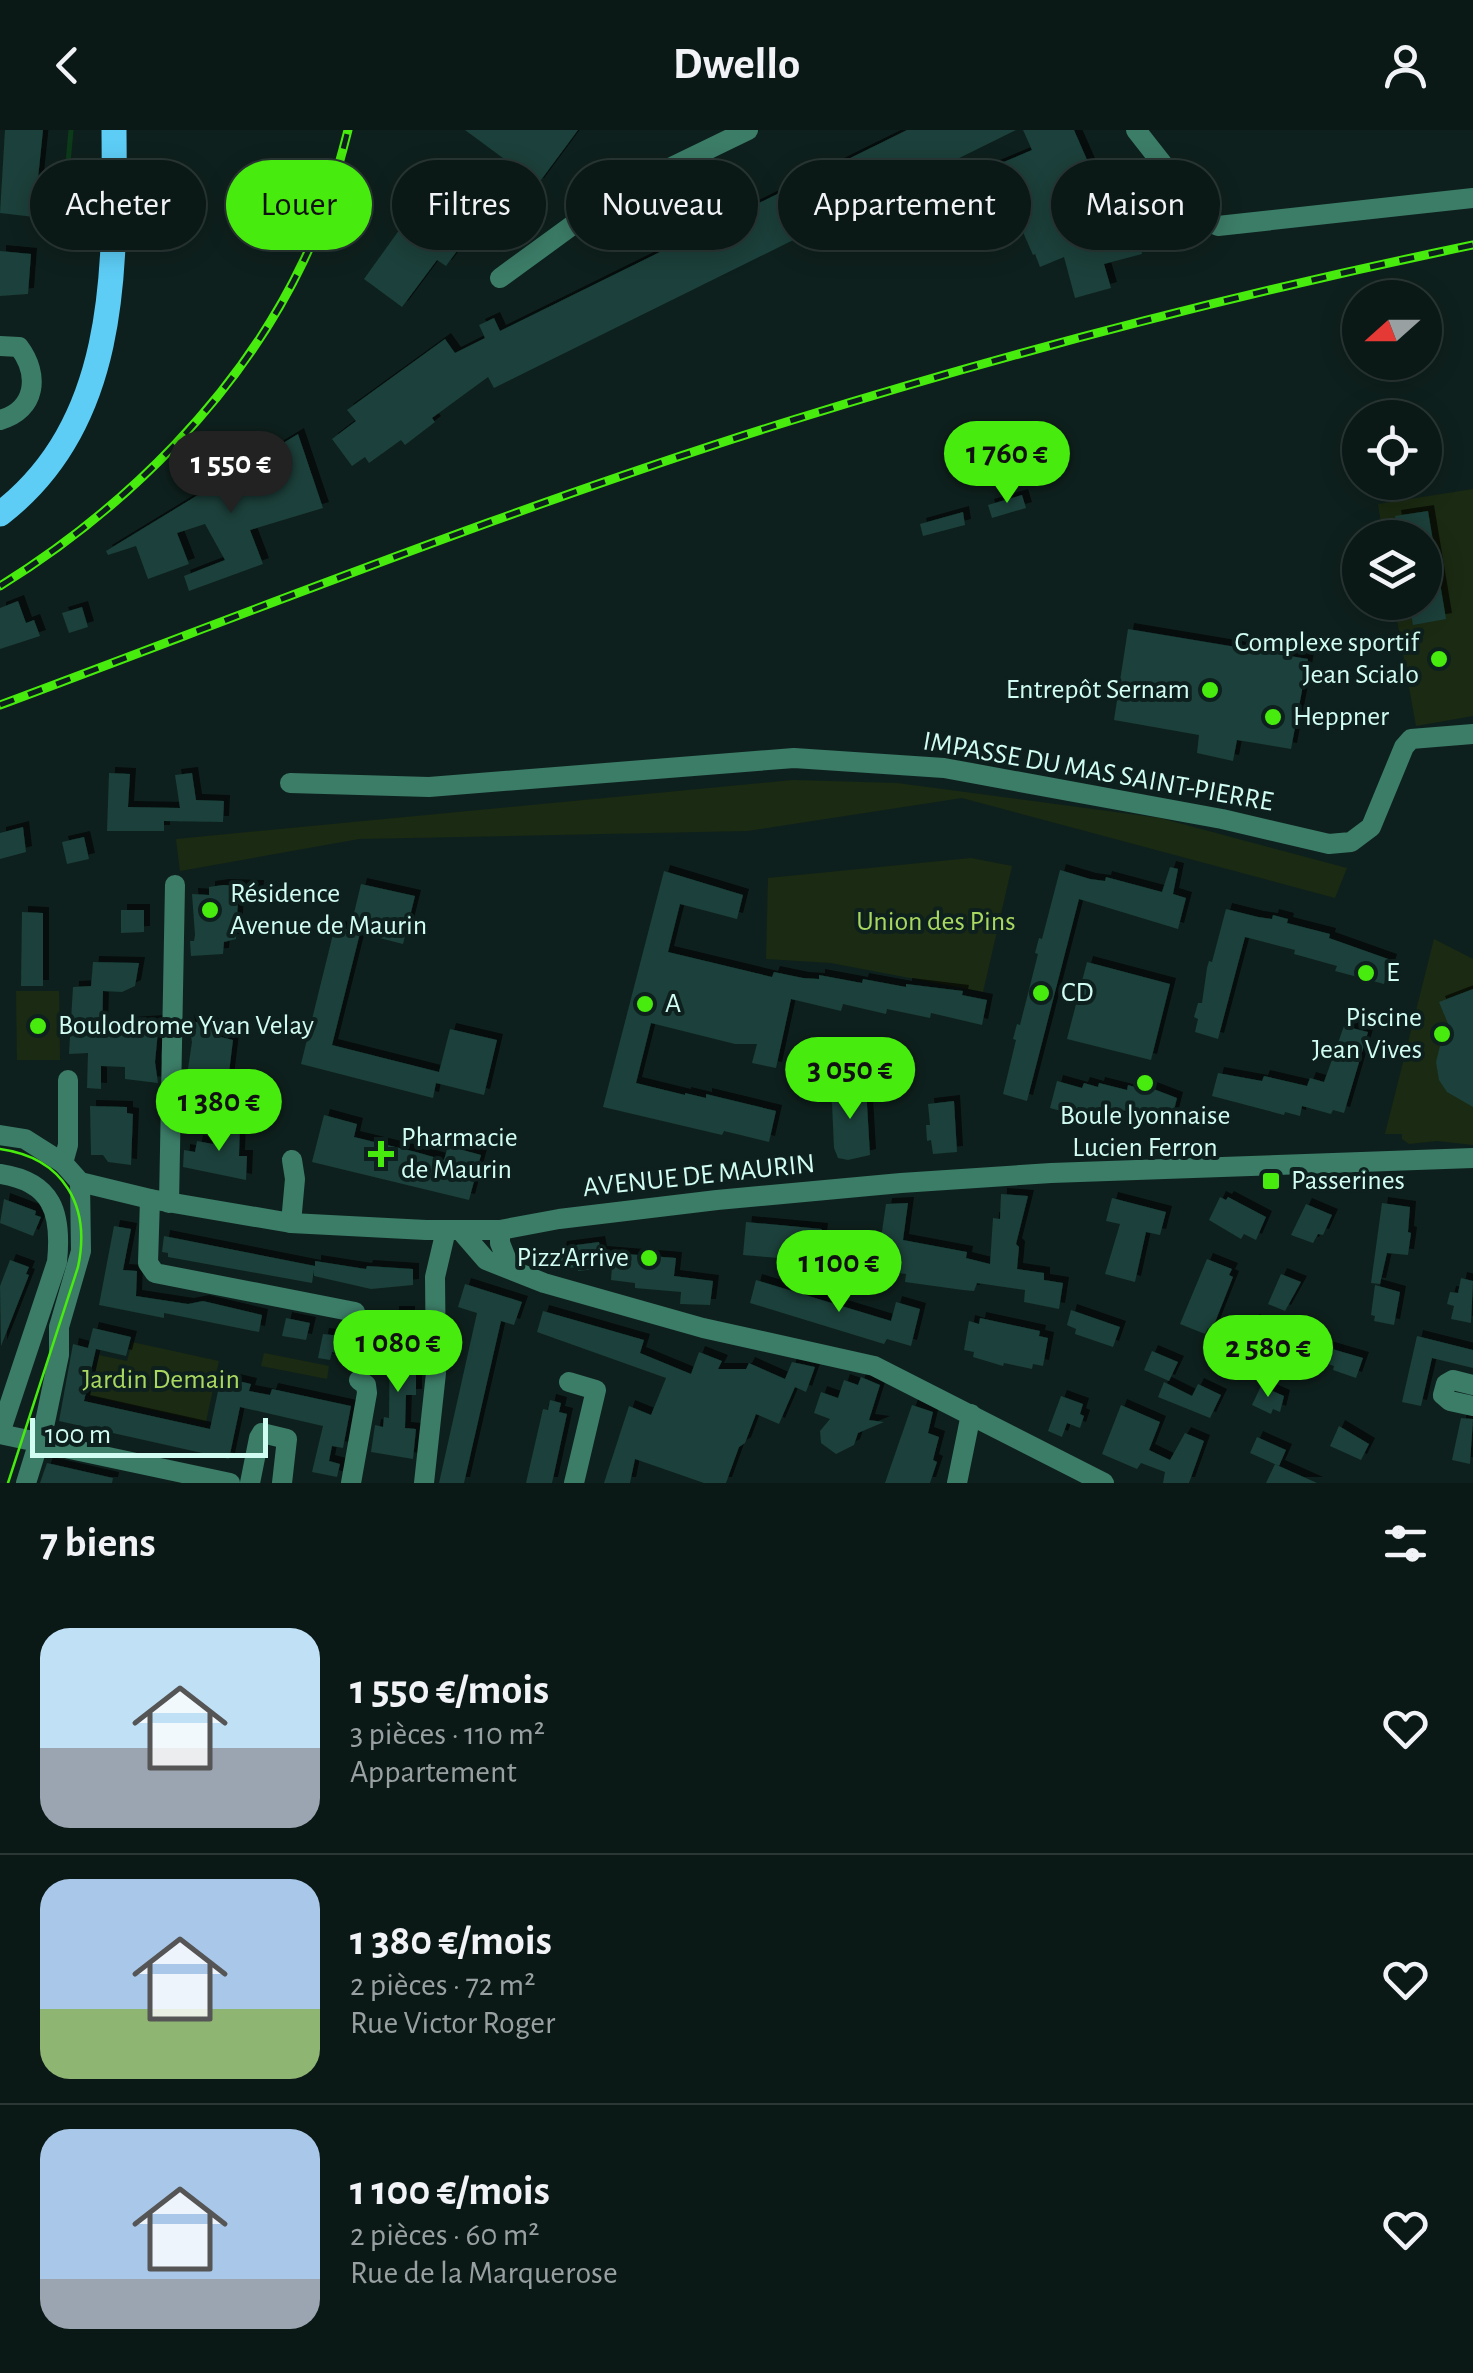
<!DOCTYPE html>
<html lang="fr">
<head>
<meta charset="utf-8">
<style>
	:root { --surface:#0a1816; --page:#182523; --text:#f1f3f6; --muted:#99a0a1; --line:#2a3735; --accent:#47eb0d }
	body { margin:0; font-family:"Alegreya Sans",sans-serif; background:var(--page); color:var(--text); height:100vh; display:flex; flex-direction:column; font-size:38px; white-space:nowrap }
	* { box-sizing:border-box; margin:0 }
	p { font-size:32px; color:var(--muted) }
	.icon { flex:none; width:55px; height:55px; fill:none; stroke:currentColor; stroke-width:2; stroke-linecap:round; stroke-linejoin:round }
	.map { position:relative; height:1353px; overflow:hidden }
	.sheet { display:flex; flex-direction:column; background:var(--surface); flex:1 }
	.sheet>* { flex:none }
	.guide { position:absolute; left:30px; top:30px; width:1415px; height:90px; display:flex; gap:20px }
	.needle { width:65px; rotate:249deg }
	.controls { position:absolute; left:1342px; top:150px; display:grid; gap:20px }
	.controls a { display:grid; place-items:center; width:100px; height:100px; border-radius:50%; background:var(--surface); box-shadow:0 5px 25px #0003,0 0 0 2px var(--line); font-size:50px }
	.scale { position:absolute; left:30px; bottom:25px; width:238px; box-sizing:border-box; padding-left:10px; border:5px solid #d0fcf2; border-top:0; font-size:28px; line-height:35px; white-space:nowrap; color:#d0fcf2; -webkit-text-stroke:8px #0e201d; paint-order:stroke }
	.price { position:absolute; translate:-50% -85px; padding:0 22px; border-radius:35px; background:var(--accent); color:#111; font-size:32px; line-height:65px; filter:drop-shadow(0 2px 5px #0008) }
	.price::after { content:''; position:absolute; left:50%; top:60px; width:30px; height:22px; margin-left:-15px; background:inherit; clip-path:polygon(0 0,100% 0,50% 100%) }
	.price.on { background:#222; color:#fff }
	ul { padding:0; list-style:none }
	li { display:flex; align-items:center; gap:30px; height:250px; padding:0 40px }
	li+li { border-top:2px solid var(--line) }
	li span { display:grid; place-items:center; flex:none; width:280px; height:200px; border-radius:30px; color:#555 }
	li>.icon { margin-inline-start:auto }
	span .icon { width:120px; height:120px; fill:#fffc; stroke-width:1 }
	li b { font-size:42px }
	h2 { display:flex; justify-content:space-between; align-items:center; height:120px; padding:0 40px; font-size:42px }
	.chip { padding:0 35px; border-radius:45px; background:var(--surface); box-shadow:0 5px 25px #0003,0 0 0 2px var(--line); font-size:35px; line-height:90px }
	.chip.on { background:var(--accent); color:#111 }
	header { display:flex; justify-content:space-between; align-items:center; height:130px; padding:0 40px; background:var(--surface); font-size:45px; font-weight:600 }
	.map>svg:first-child { display:block }
	.green { fill:#1b2a12 }
	.lines { fill:none; stroke-linecap:round; stroke-linejoin:round }
	.stream { stroke:#0c3b19; stroke-width:5 }
	.building { fill:#1b403a; filter:url(#shadow) }
	.minor { stroke:#3c7d68; stroke-width:20 }
	.tertiary { stroke:#3c7d68; stroke-width:20 }
	.primary { stroke:#5dcdf6; stroke-width:25 }
	.tram { stroke:#47eb0d; stroke-width:2.5 }
	.rail-casing { stroke:#47eb0d; stroke-width:9 }
	.rail { stroke:#0e201d; stroke-width:5; stroke-dasharray:15; stroke-linecap:butt }
	.poi-dot { fill:#47eb0d; stroke:#0e201d; stroke-width:4 }
	.labels { text-anchor:middle; dominant-baseline:central; stroke-width:8; stroke-linejoin:round; paint-order:stroke }
	.poi-label { font-size:28px; fill:#d0fcf2; stroke:#0e201d; text-anchor:start }
	.street-label { font-size:28px; fill:#d0fcf2; stroke:#0e201d }
	.park-label { font-size:28px; fill:#a9d861; stroke:#0e201d }
</style>
</head>
<body>
<header><svg class="icon" aria-label="back" viewBox="0 0 24 24"><path d="M15 5l-7 7 7 7"/></svg>Dwello<svg class="icon" aria-label="person" viewBox="0 0 24 24"><circle cx="12" cy="8" r="4"/><path d="M4 21q1-7 8-7t8 7"/></svg></header>
<div class="map">
<svg width="1473" height="1353" viewBox="0 0 1473 1353">
	<defs>
		<filter id="shadow"><feDropShadow dx="6" dy="-6" stdDeviation="0" flood-color="#0009"/></filter>
	</defs>
	<rect width="100%" height="100%" fill="#0e201d"/>
	<g class="green">
		<path d="M1473,359V586L1416,596L1394,473L1425,472V408L1383,407L1378,374Z"/>
		<path d="M793,650L897,653L1160,688L1347,738L1335,768L962,668L747,701L359,709L180,741L176,709Z"/>
		<path d="M971,728L1012,736L983,862L831,833L766,829L768,748Z"/>
		<path d="M1434,809L1473,829V1015L1437,1011L1409,1014L1402,1009V1004H1385Z"/>
		<path d="M16,861H59L60,930H17Z"/>
		<path d="M132,1212L219,1231L206,1292L90,1266L99,1225L127,1231Z"/>
		<path d="M264,1223L329,1236L327,1249L261,1236Z"/>
	</g>
	<g class="lines">
		<path class="stream" d="M71,0L68,33L76,109"/>
	</g>
	<g class="building">
		<path d="M5,0H43L34,87L0,83Z"/>
		<path d="M465,0H578L538,54Z"/>
		<path d="M907,0H1016L494,258L488,247L432,288L435,292L405,315L401,310L369,333L365,327L352,336L332,309L356,291L347,280L445,209L455,223L485,208L479,195L494,188L500,201Z"/>
		<path d="M1023,0H1074L1102,64L1125,58L1142,124L1104,134L1111,158L1075,168L1064,127L1040,137L1035,124L1033,125L994,36L1032,20Z"/>
		<path d="M433,53L481,88L446,136L437,130L402,177L364,149Z"/>
		<path d="M0,121L31,124L28,164L0,166Z"/>
		<path d="M298,304L323,378L250,400L263,434L189,461L184,446L225,430L205,394L177,403L189,434L148,449L136,416L108,425L106,421Z"/>
		<path d="M1022,365L1026,378L992,388L988,375Z"/>
		<path d="M1428,381L1446,489L1413,495L1409,472H1425V408H1399L1395,386Z"/>
		<path d="M963,382L965,395L923,406L920,394Z"/>
		<path d="M18,471L26,493L34,490L40,506L0,519V478Z"/>
		<path d="M82,477L88,497L69,503L62,483Z"/>
		<path d="M1128,499L1308,529L1291,619L1237,610L1233,631L1197,623L1199,605L1114,590Z"/>
		<path d="M109,643L130,644L128,677L180,678L175,645L192,643L196,670L224,671L223,692L164,691V701H107Z"/>
		<path d="M23,697L26,722L0,729V703Z"/>
		<path d="M84,707L89,729L67,734L62,712Z"/>
		<path d="M1170,737L1178,739L1173,764L1186,768L1178,799L1079,769L1027,971L1003,964L1016,910L1013,909L1017,894L1020,895L1038,824L1035,823L1039,808L1042,809L1060,740L1090,749L1105,751L1106,747L1162,762Z"/>
		<path d="M664,741L743,765L737,789L680,774L668,822L772,847L774,842L803,848L819,849V845L862,853L863,849L906,857V854L963,861L962,865L987,870L982,895L931,883L930,888L887,879L886,884L843,874L841,881L791,869L776,938L752,933L757,914H735L651,893L636,953L685,965V963L706,968V964L776,981L769,1012L724,1001L722,1005L603,977Z"/>
		<path d="M361,754L415,766L403,814L360,803L332,915L439,942L450,899L497,910L484,965L436,953L433,968L301,934L335,796L350,800Z"/>
		<path d="M223,755L258,756L257,769H238L236,809L224,812L223,824L191,826L190,811H194L195,805L192,764L209,765V757Z"/>
		<path d="M1226,779L1258,787L1272,789L1273,785L1288,789L1287,793L1330,804L1329,808L1391,830L1384,854L1335,841L1337,836L1294,824L1295,820L1245,807L1218,909L1195,902L1198,889L1194,887L1198,873H1202L1207,838L1209,831L1212,832Z"/>
		<path d="M121,780H144V802L121,803Z"/>
		<path d="M22,782L43,783V856H21Z"/>
		<path d="M93,832L139,833L135,856L122,862L103,861L102,905H126L127,893L159,891L155,932L158,953L125,949V937L101,936V959L87,958L88,923L69,924L73,857L91,856Z"/>
		<path d="M1087,832L1170,854L1151,930L1067,909Z"/>
		<path d="M1473,859V977L1447,962L1439,950L1436,932L1440,916L1451,901L1439,872Z"/>
		<path d="M188,891L221,895V907L233,910L228,951L186,952L192,912Z"/>
		<path d="M1344,896L1368,902L1344,983L1333,980L1331,984L1302,976L1300,986L1285,982L1284,985L1212,966L1218,943L1262,951L1264,946L1307,956L1310,948L1324,952Z"/>
		<path d="M1057,951L1082,958L1084,953L1098,957L1099,953L1127,960L1128,955L1142,959L1143,955L1177,968L1171,992L1122,980L1120,988L1078,977L1076,985L1050,978Z"/>
		<path d="M847,956L866,957L870,1025L848,1030L838,1028L834,1018L832,973L828,969L833,965L832,959Z"/>
		<path d="M954,971L957,1022L933,1024L931,1010L927,1011L926,995H930L928,974Z"/>
		<path d="M90,976L127,977V983L133,984L131,1035L108,1032L103,1025H91Z"/>
		<path d="M324,985L357,994L354,1007L416,1022L444,1030L448,1016L481,1025L469,1070L312,1032Z"/>
		<path d="M213,993L240,994L239,1026H247L246,1050L183,1037L184,1020L195,1022L197,1011L213,1014Z"/>
		<path d="M1001,1064L1028,1066L1016,1114L1019,1117L1017,1139L1044,1143V1150L1063,1153L1059,1179L1024,1172L1025,1160L977,1153L974,1161L963,1160L905,1152L906,1144L869,1139L870,1136L743,1125L746,1092L822,1099L821,1107L880,1115L886,1074L908,1073L903,1110L967,1122L966,1128L990,1134L993,1088L1000,1089Z"/>
		<path d="M1220,1067L1226,1070L1228,1067L1266,1087L1256,1110L1244,1104L1241,1109L1209,1090Z"/>
		<path d="M1112,1068L1166,1082L1160,1105L1146,1102L1135,1152L1105,1144L1120,1094L1106,1091Z"/>
		<path d="M4,1069L36,1081L35,1085L41,1087L33,1106L0,1093Z"/>
		<path d="M1382,1073L1410,1077L1408,1102L1411,1103L1408,1125L1387,1123L1380,1154L1371,1153Z"/>
		<path d="M1306,1074L1332,1085L1323,1105L1318,1104L1313,1113L1291,1105Z"/>
		<path d="M114,1096L131,1099L123,1140L137,1141L136,1166L188,1174L203,1171L262,1185L259,1202L164,1183V1188L99,1175Z"/>
		<path d="M164,1106L315,1136V1131L366,1139L367,1136L413,1139V1155L371,1159L314,1146V1140L312,1153L168,1127V1123L162,1122Z"/>
		<path d="M599,1112L601,1122L676,1128L674,1146L713,1151L710,1175L680,1174L681,1162L635,1158V1153L611,1150L612,1137L578,1141V1137L568,1138L567,1131L557,1133L561,1117Z"/>
		<path d="M1207,1129L1232,1139L1229,1145L1233,1147L1212,1200L1208,1198L1205,1204L1180,1194Z"/>
		<path d="M10,1130L29,1137L26,1144L29,1145L1,1216L0,1156Z"/>
		<path d="M1281,1144L1301,1152L1285,1181L1268,1174Z"/>
		<path d="M1461,1148L1473,1151L1471,1193L1451,1189L1454,1176L1447,1174L1450,1162L1458,1163Z"/>
		<path d="M756,1150L891,1191L896,1172L920,1179L911,1216L887,1209L884,1214L750,1173Z"/>
		<path d="M465,1154L522,1172L514,1195L501,1191L464,1353H439L477,1183L458,1177Z"/>
		<path d="M1375,1155L1400,1162L1394,1195L1374,1191L1375,1186L1371,1185Z"/>
		<path d="M1071,1180L1120,1197L1113,1217L1075,1204L1076,1199L1067,1195Z"/>
		<path d="M543,1181L644,1210L640,1223L691,1244L699,1222L722,1231L718,1239H746L749,1233L785,1249L792,1232L815,1237L806,1262L795,1257L779,1294L756,1284L745,1313L739,1317L726,1353H704L635,1329L630,1353H604L629,1276L651,1285L666,1248L537,1202Z"/>
		<path d="M393,1182H409V1243L416,1244V1265H406L405,1298L416,1299L413,1329L371,1322L375,1295L383,1297L384,1287L389,1288L390,1191H393Z"/>
		<path d="M286,1188L310,1193L306,1210L282,1206Z"/>
		<path d="M980,1188L1040,1201L1039,1206L1048,1208L1043,1236L1033,1234L1032,1239L1004,1233L1003,1236L973,1227L974,1222L964,1220L969,1191L979,1194Z"/>
		<path d="M1253,1190L1267,1194L1266,1200L1298,1209L1293,1231L1246,1219Z"/>
		<path d="M93,1198L131,1207L126,1226L96,1219L84,1271L210,1299L221,1247L251,1254L249,1261L270,1265L272,1259L351,1276L343,1318L332,1316L329,1331L340,1334L337,1347L312,1342L323,1296L240,1277L229,1329L59,1291L73,1214L88,1218Z"/>
		<path d="M323,1204L361,1208L358,1227L332,1222L330,1230L318,1228Z"/>
		<path d="M1417,1206L1473,1220V1238L1432,1228L1421,1276L1402,1272Z"/>
		<path d="M1322,1216L1363,1228L1356,1248L1333,1240L1334,1236L1318,1231Z"/>
		<path d="M1152,1221L1178,1232L1169,1251L1144,1240Z"/>
		<path d="M861,1247L880,1255L869,1290L884,1292L858,1303L854,1315L836,1324L821,1313L820,1301L830,1289L814,1283L821,1262L838,1268L844,1250L858,1255Z"/>
		<path d="M1164,1252L1192,1266L1198,1254L1221,1265L1210,1288L1158,1267Z"/>
		<path d="M1261,1256L1284,1266L1280,1282L1273,1279L1271,1284L1252,1275Z"/>
		<path d="M1061,1266L1083,1274L1080,1284L1084,1286L1080,1298L1067,1293L1062,1307L1048,1301Z"/>
		<path d="M550,1270L561,1273L559,1282L567,1284L552,1353H526L543,1279L548,1280Z"/>
		<path d="M912,1275L933,1282L928,1303L939,1307L933,1330L937,1332L930,1353H885Z"/>
		<path d="M1121,1275L1160,1292L1149,1320L1170,1330L1185,1303L1204,1311L1189,1353H1163L1165,1342L1141,1333L1137,1339L1102,1324Z"/>
		<path d="M1461,1288L1473,1289L1470,1334L1452,1330Z"/>
		<path d="M1339,1296L1369,1314L1361,1330L1330,1316Z"/>
		<path d="M1257,1307L1286,1320L1279,1336L1250,1323Z"/>
		<path d="M47,1333L113,1348L112,1353H40Z"/>
		<path d="M1275,1334L1279,1336L1317,1353H1266Z"/>
	</g>
	<g class="lines">
		<g class="minor">
			<path d="M1136,0L1205,88L1218,96L1473,68"/>
			<path d="M500,148L585,86L649,48L748,0"/>
			<path d="M0,216L19,217C40,245 36,280 0,290"/>
			<path d="M290,653L429,657L794,628L944,638L1222,689L1329,714L1351,712L1371,697L1404,617L1411,609L1473,604"/>
			<path d="M63,1033L68,1015V950"/>
			<path d="M150,1069L148,1133L155,1143L355,1182"/>
			<path d="M169,1073L175,755"/>
			<path d="M291,1093L295,1049L292,1030"/>
			<path d="M460,1100L486,1130L544,1153L703,1198L874,1236L1104,1353"/>
			<path d="M500,1100V1113L510,1138"/>
			<path d="M569,1252L596,1260L574,1353"/>
			<path d="M1473,1255L1453,1250L1446,1254L1443,1265L1450,1271L1473,1276"/>
			<path d="M0,1304L230,1353"/>
			<path d="M250,1353L259,1308L262,1303L287,1309L282,1353"/>
			<path d="M351,1353L367,1263L366,1255L359,1250"/>
			<path d="M424,1353L436,1243L435,1147L446,1100"/>
			<path d="M957,1353L971,1284"/>
		</g>
		<g class="tertiary">
			<path d="M0,1005L25,1009L36,1016L63,1033L80,1052L150,1069L291,1093L426,1100H500L559,1089L717,1070L901,1053L1051,1043L1473,1028"/>
			<path d="M0,1044C53,1052 62,1083 57,1132L0,1303"/>
			<path d="M26,1353L45,1292L59,1225V1197L81,1121L80,1052"/>
		</g>
		<path class="primary" d="M0,384C120,292 115,137 114,0"/>
		<path class="tram" d="M0,1019C64,1028 91,1076 78,1137L8,1353"/>
		<defs>
			<g id="rail">
				<path d="M0,456C126,378 240,265 304,130C324,89 337,44 348,0"/>
				<path d="M0,575C264,477 527,372 796,289C1019,220 1245,162 1473,115"/>
			</g>
		</defs>
		<use href="#rail" class="rail-casing"/>
		<use href="#rail" class="rail"/>
	</g>
	<g class="poi-dot">
		<circle cx="1439" cy="529" r="10"/>
		<circle cx="1210" cy="560" r="10"/>
		<circle cx="1273" cy="587" r="10"/>
		<circle cx="210" cy="780" r="10"/>
		<circle cx="1366" cy="843" r="10"/>
		<circle cx="1041" cy="863" r="10"/>
		<circle cx="645" cy="874" r="10"/>
		<circle cx="38" cy="896" r="10"/>
		<circle cx="1442" cy="904" r="10"/>
		<circle cx="1145" cy="953" r="10"/>
		<path d="M376 1009h10v10h10v10h-10v10h-10v-10h-10v-10h10z"/>
		<rect x="1261" y="1041" width="20" height="20" rx="5"/>
		<circle cx="649" cy="1128" r="10"/>
	</g>
	<g class="labels">
		<g class="poi-label">
			<text x="1419" y="513" text-anchor="end">Complexe sportif<tspan x="1419" dy="32">Jean Scialo</tspan></text>
			<text x="1190" y="560" text-anchor="end">Entrepôt Sernam</text>
			<text x="1293" y="587">Heppner</text>
			<text x="230" y="764">Résidence<tspan x="230" dy="32">Avenue de Maurin</tspan></text>
			<text x="1386" y="843">E</text>
			<text x="1061" y="863">CD</text>
			<text x="665" y="874">A</text>
			<text x="1422" y="888" text-anchor="end">Piscine<tspan x="1422" dy="32">Jean Vives</tspan></text>
			<text x="58" y="896">Boulodrome Yvan Velay</text>
			<text x="1145" y="986" text-anchor="middle">Boule lyonnaise<tspan x="1145" dy="32">Lucien Ferron</tspan></text>
			<text x="401" y="1008">Pharmacie<tspan x="401" dy="32">de Maurin</tspan></text>
			<text x="1291" y="1051">Passerines</text>
			<text x="629" y="1128" text-anchor="end">Pizz'Arrive</text>
		</g>
		<g class="street-label">
			<text transform="translate(1098 642) rotate(10)">IMPASSE DU MAS SAINT-PIERRE</text>
			<text transform="translate(699 1046) rotate(-6)">AVENUE DE MAURIN</text>
		</g>
		<g class="park-label">
			<text x="936" y="792">Union des Pins</text>
			<text x="161" y="1250">Jardin Demain</text>
		</g>
	</g>
</svg>
<div class="controls">
<a><svg class="needle" viewBox="-14 -14 28 28"><path d="M0-13l5 13h-10z" fill="#e53935"/><path d="M0 13l5-13h-10z" fill="#99a0a1"/></svg></a>
<a><svg class="icon" aria-label="locate" viewBox="0 0 24 24"><circle cx="12" cy="12" r="6"/><path d="M12 2v4M12 18v4M2 12h4M18 12h4"/></svg></a>
<a><svg class="icon" aria-label="layers" viewBox="0 0 24 24"><path d="M12 4l9 5-9 5-9-5zM3 14l9 5 9-5"/></svg></a>
</div>
<div class="scale">100 m</div>
<b class="price" style="left:1007px;top:376px">1 760 €</b>
<b class="price on" style="left:231px;top:386px">1 550 €</b>
<b class="price" style="left:850px;top:992px">3 050 €</b>
<b class="price" style="left:219px;top:1024px">1 380 €</b>
<b class="price" style="left:839px;top:1185px">1 100 €</b>
<b class="price" style="left:398px;top:1265px">1 080 €</b>
<b class="price" style="left:1268px;top:1270px">2 580 €</b>
<div class="guide">
<a class="chip">Acheter</a>
<a class="chip on">Louer</a>
<a class="chip">Filtres</a>
<a class="chip">Nouveau</a>
<a class="chip">Appartement</a>
<a class="chip">Maison</a>
</div>
</div>
<section class="sheet">
<h2>7 biens<svg class="icon" aria-label="filters" viewBox="0 0 24 24"><path d="M4 7h16M4 17h16"/><circle cx="9" cy="7" r="2"/><circle cx="15" cy="17" r="2"/></svg></h2>
<ul>
<li><span style="background:linear-gradient(#bfe0f5 60%,#9aa5b1 0)"><svg class="icon" aria-label="home" viewBox="0 0 24 24"><path d="M3 11l9-7 9 7M6 9v11h12V9"/></svg></span><div><b>1 550 €/mois</b><p>3 pièces · 110 m²</p><p>Appartement</p></div><svg class="icon" aria-label="heart" viewBox="0 0 24 24"><path d="M12 20l-8-8c-3-5 5-10 8-4 3-6 11-1 8 4z"/></svg></li>
<li><span style="background:linear-gradient(#a9c7e8 65%,#8fb573 0)"><svg class="icon" aria-label="home" viewBox="0 0 24 24"><path d="M3 11l9-7 9 7M6 9v11h12V9"/></svg></span><div><b>1 380 €/mois</b><p>2 pièces · 72 m²</p><p>Rue Victor Roger</p></div><svg class="icon" aria-label="heart" viewBox="0 0 24 24"><path d="M12 20l-8-8c-3-5 5-10 8-4 3-6 11-1 8 4z"/></svg></li>
<li><span style="background:linear-gradient(#a9c7e8 75%,#9aa5b1 0)"><svg class="icon" aria-label="home" viewBox="0 0 24 24"><path d="M3 11l9-7 9 7M6 9v11h12V9"/></svg></span><div><b>1 100 €/mois</b><p>2 pièces · 60 m²</p><p>Rue de la Marquerose</p></div><svg class="icon" aria-label="heart" viewBox="0 0 24 24"><path d="M12 20l-8-8c-3-5 5-10 8-4 3-6 11-1 8 4z"/></svg></li>
</ul>
</section>
</body>
</html>
